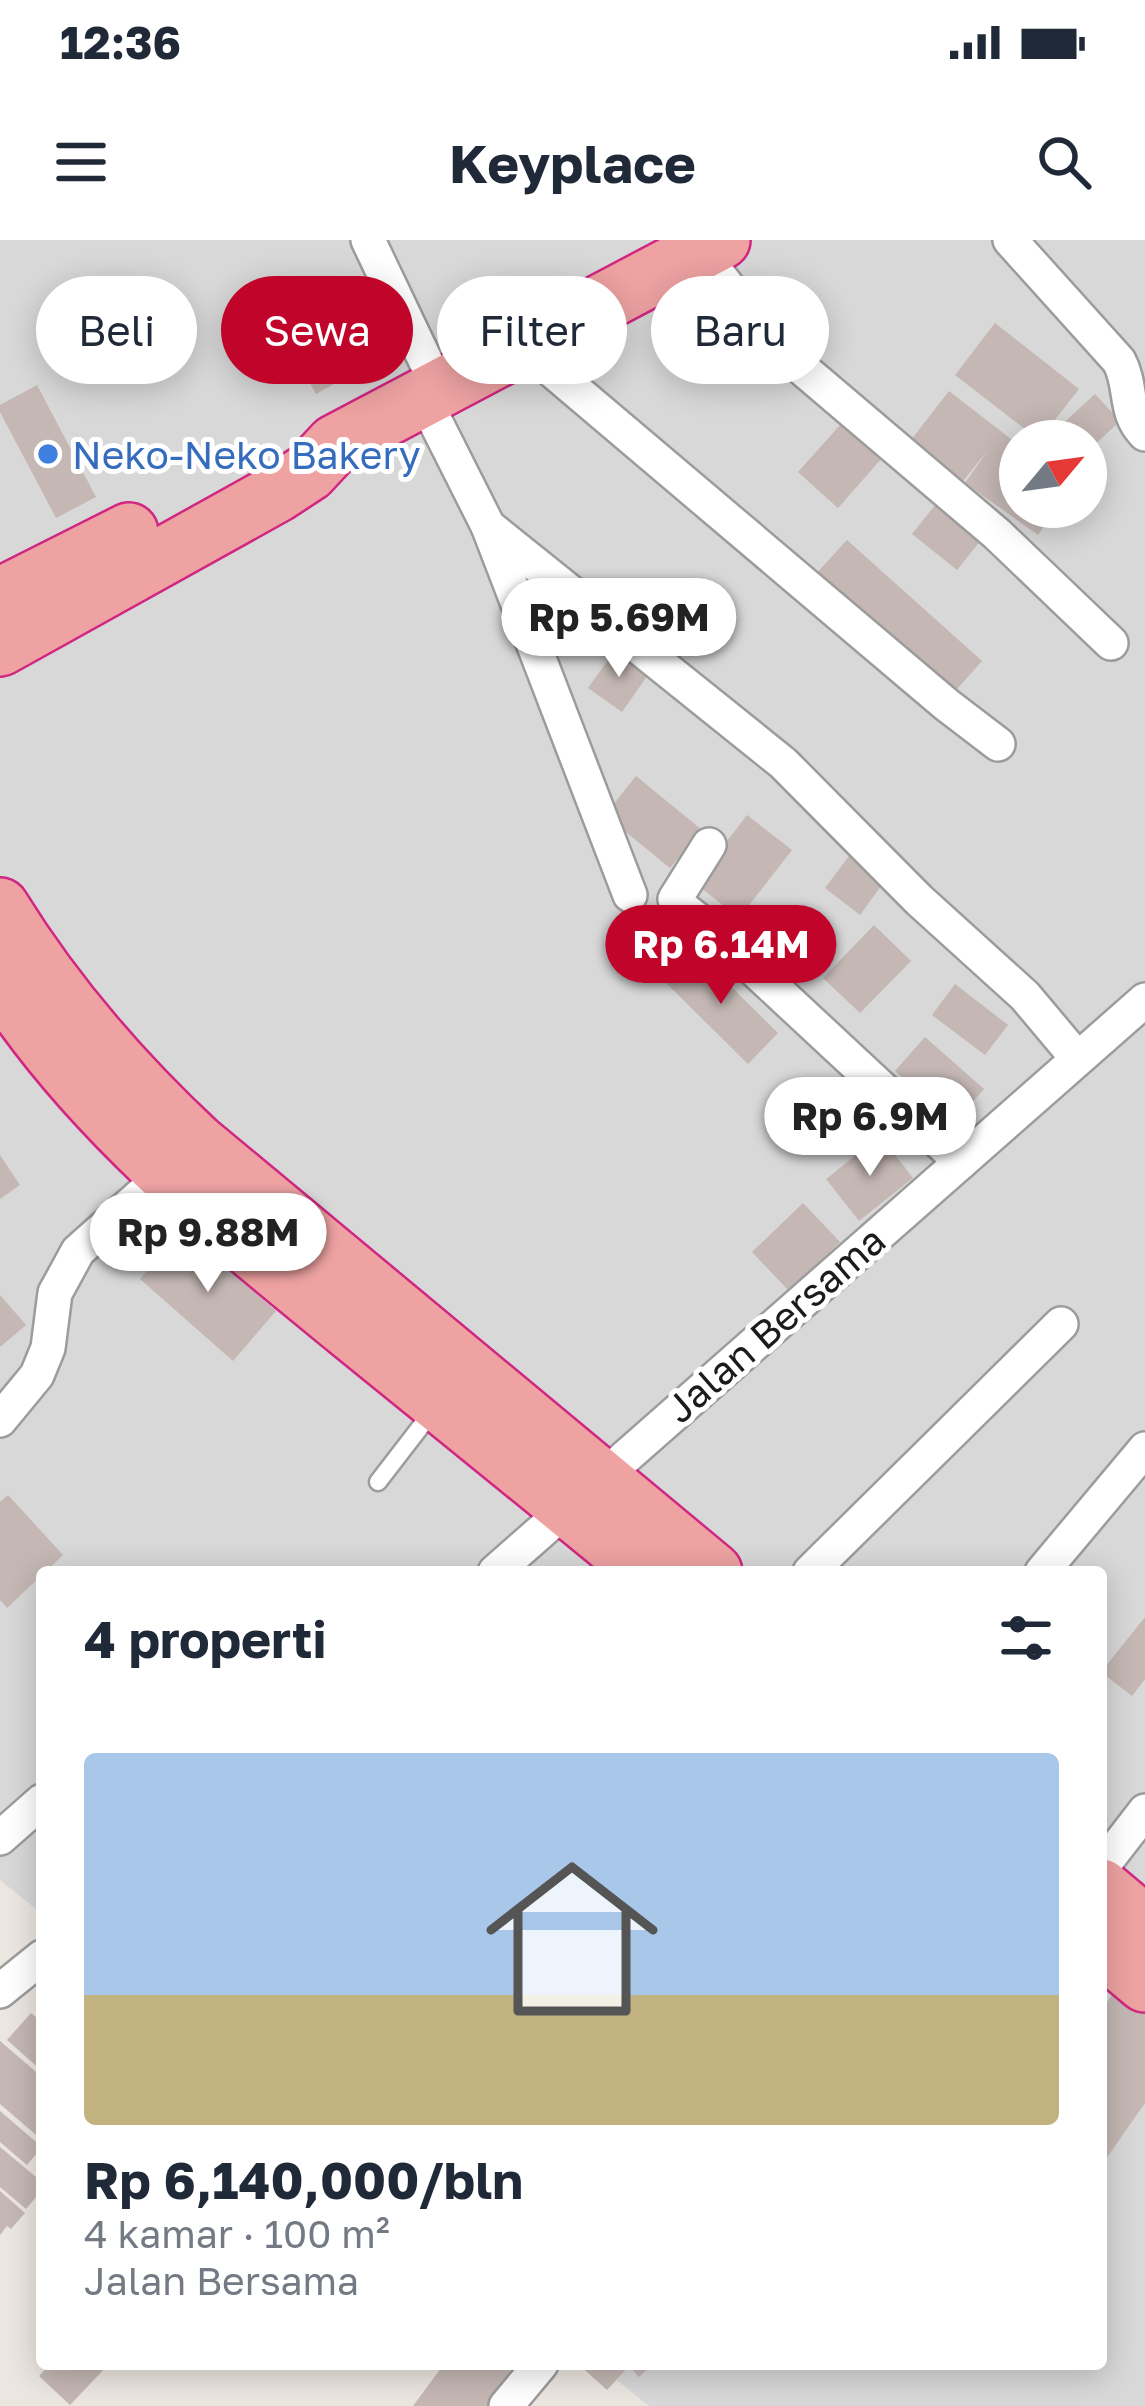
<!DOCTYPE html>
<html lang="id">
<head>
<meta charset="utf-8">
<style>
	:root { --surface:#fff; --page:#f6f6f7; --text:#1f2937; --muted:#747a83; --accent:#c10429 }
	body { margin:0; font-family:"Golos Text",sans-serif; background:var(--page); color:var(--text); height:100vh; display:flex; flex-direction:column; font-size:45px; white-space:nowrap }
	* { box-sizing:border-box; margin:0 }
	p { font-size:39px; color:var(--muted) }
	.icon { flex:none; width:66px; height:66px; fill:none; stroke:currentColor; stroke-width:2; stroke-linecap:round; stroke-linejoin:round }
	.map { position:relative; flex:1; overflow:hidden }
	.drawer { position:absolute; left:36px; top:1326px; width:1071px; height:804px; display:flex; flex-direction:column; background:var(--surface); border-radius:12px; box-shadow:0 6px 30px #0003 }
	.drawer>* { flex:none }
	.top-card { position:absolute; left:36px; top:36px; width:1074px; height:108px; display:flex; gap:24px }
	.needle { width:78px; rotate:61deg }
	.controls { position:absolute; left:999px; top:180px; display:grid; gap:24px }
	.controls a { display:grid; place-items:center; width:108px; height:108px; border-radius:50%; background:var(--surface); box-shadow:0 6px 30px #0003; font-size:60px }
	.price { position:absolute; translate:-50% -102px; padding:0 27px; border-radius:42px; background:#fff; color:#222; font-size:39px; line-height:78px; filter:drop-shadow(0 3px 6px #0008) }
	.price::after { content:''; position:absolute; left:50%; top:72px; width:36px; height:27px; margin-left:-18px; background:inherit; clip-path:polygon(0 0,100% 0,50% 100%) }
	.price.current { background:var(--accent); color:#fff }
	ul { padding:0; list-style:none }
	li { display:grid; align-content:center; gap:24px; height:636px; padding:0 48px }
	li span { display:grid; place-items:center; height:372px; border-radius:12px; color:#555 }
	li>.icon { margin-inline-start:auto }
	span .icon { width:216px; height:216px; fill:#fffc; stroke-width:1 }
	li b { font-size:51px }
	h2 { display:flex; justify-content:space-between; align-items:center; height:144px; padding:0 48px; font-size:51px }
	.chip { padding:0 42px; border-radius:54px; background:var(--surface); box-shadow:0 6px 30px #0003; font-size:42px; line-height:108px }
	.chip.current { background:var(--accent); color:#fff }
	.status { display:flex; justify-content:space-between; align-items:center; height:84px; padding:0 60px; background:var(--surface); direction:ltr }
	.status svg { height:33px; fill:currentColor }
	header { display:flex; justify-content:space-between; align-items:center; height:156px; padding:0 48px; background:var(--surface); font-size:54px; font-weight:700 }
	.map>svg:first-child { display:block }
	.residential { fill:#d9d8d8; fill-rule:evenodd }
	.building { fill:#c4b7b4 }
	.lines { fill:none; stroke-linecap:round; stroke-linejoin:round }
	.service-casing { stroke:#9c9c9c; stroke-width:21 }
	.minor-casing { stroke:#9c9c9c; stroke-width:38 }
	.trunk-casing { stroke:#d02782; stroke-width:62 }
	.service { stroke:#fff; stroke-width:16 }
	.minor { stroke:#fff; stroke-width:33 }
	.trunk { stroke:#eea2a2; stroke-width:57 }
	.shop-dot { fill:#3f7fe0; stroke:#fff; stroke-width:4.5 }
	.labels { text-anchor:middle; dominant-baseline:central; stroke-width:10; stroke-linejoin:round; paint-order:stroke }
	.shop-label { font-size:39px; fill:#366cbe; stroke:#fff; text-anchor:start }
	.street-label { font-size:39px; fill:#1b1b1b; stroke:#fff }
</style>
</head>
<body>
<div class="status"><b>12:36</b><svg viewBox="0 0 49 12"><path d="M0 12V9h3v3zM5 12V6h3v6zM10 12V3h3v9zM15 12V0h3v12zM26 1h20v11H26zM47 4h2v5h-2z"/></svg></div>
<header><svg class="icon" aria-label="menu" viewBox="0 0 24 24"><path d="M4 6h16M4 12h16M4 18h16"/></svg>Keyplace<svg class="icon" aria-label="search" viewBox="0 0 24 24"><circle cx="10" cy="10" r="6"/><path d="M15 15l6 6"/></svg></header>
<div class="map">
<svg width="1145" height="2166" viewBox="0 0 1145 2166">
	<rect width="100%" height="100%" fill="#ece6e0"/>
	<path class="residential" d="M0,0H1145V2166H649L597,2124H1101V1332H42V1674L0,1640ZM1020,201H1086V267H1020Z"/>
	<g class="building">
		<path d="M342,73L370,124L316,154L287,102Z"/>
		<path d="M995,83L1079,149L1039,200L955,135Z"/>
		<path d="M37,145L96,257L56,278L0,172V165Z"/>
		<path d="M949,151L1020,206V267H1057L1038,295L965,243L988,210L963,241L911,200Z"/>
		<path d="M1095,154L1120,181L1086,213V201H1044Z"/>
		<path d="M850,174L890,209L838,268L798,232Z"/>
		<path d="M940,259L985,295L957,330L912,294Z"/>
		<path d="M847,300L982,421L949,458L814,336Z"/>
		<path d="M616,409L650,432L622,472L588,448Z"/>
		<path d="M636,536L702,590L670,628L605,575Z"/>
		<path d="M747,575L792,610L739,678L695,643Z"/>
		<path d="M852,612L887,638L860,675L825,648Z"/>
		<path d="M874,685L911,721L860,773L823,738Z"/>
		<path d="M694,710L778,793L748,824L664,741Z"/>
		<path d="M955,744L1008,785L985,815L932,775Z"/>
		<path d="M925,797L984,849L954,883L895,831Z"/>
		<path d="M880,896L913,938L859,981L826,939Z"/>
		<path d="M0,915L20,945L0,959Z"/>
		<path d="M803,963L840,1002L789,1051L752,1012Z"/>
		<path d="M183,990L276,1071L233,1121L140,1039Z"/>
		<path d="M0,1055L26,1085L0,1107Z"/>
		<path d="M8,1255L63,1315L7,1368L0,1360V1262Z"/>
		<path d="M1145,1377V1439L1132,1456L1101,1432Z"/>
		<path d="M1115,1751L1145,1772V1863L1101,1926V1770Z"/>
		<path d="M31,1773L42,1782V1831L7,1800Z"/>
		<path d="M0,1801L42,1837V1900L0,1864Z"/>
		<path d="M0,1871L42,1907L27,1925L0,1902Z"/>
		<path d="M0,1907L42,1942V1950L26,1969L0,1947Z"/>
		<path d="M0,1951L25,1973L11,1989L7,1986L0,1995Z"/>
		<path d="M50,2124H109L70,2165L39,2136Z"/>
		<path d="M444,2124H523L492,2166H413Z"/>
		<path d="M578,2124H653L639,2137L629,2126L607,2150Z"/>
	</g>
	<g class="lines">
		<defs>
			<path id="service" d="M378,1242L435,1168"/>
			<g id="minor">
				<path d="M368,0L439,149"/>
				<path d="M1010,0L1119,121C1133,147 1123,172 1145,194"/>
				<path d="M700,11L742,65L804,130L997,294L1111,403"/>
				<path d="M522,105L947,465L998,504"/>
				<path d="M423,157L488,286L630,655"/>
				<path d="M488,286L783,523L919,660L1025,756L1077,818"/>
				<path d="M709,605L675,659L677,664L716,694L961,922"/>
				<path d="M0,1180L37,1135L48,1108L55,1053L78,1011L176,924"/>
				<path d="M495,1332L1145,760"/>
				<path d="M810,1332L1061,1084"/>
				<path d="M1042,1332L1145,1209"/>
				<path d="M0,1598L42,1561"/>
				<path d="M1101,1628L1145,1571"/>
				<path d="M0,1751L42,1717"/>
				<path d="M506,2166L541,2124"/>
			</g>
			<g id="trunk">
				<path d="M0,357L129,292"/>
				<path d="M0,407L277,253L309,232L335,204L721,0"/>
				<path d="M0,667C55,756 121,832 197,903L713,1332"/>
				<path d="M0,741C90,880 221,985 348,1089C448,1170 547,1250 646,1332"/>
				<path d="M1101,1648L1145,1685"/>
				<path d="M1101,1706L1145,1743"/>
			</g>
		</defs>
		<use href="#service" class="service-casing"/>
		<use href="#minor" class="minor-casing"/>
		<use href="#trunk" class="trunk-casing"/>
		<use href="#service" class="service"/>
		<use href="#minor" class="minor"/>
		<use href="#trunk" class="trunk"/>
	</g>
	<circle class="shop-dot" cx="48" cy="214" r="12"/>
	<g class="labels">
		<g class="shop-label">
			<text x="72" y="214">Neko-Neko Bakery</text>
		</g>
		<g class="street-label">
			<text transform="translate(775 1084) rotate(-41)">Jalan Bersama</text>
		</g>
	</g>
</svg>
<div class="controls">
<a><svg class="needle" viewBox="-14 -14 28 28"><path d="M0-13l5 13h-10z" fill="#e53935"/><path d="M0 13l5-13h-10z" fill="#747a83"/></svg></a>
</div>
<b class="price" style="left:619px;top:440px">Rp 5.69M</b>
<b class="price current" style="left:721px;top:767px">Rp 6.14M</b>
<b class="price" style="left:870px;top:939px">Rp 6.9M</b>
<b class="price" style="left:208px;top:1055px">Rp 9.88M</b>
<div class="top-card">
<a class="chip">Beli</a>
<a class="chip current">Sewa</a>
<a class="chip">Filter</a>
<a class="chip">Baru</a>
</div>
<section class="drawer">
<h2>4 properti<svg class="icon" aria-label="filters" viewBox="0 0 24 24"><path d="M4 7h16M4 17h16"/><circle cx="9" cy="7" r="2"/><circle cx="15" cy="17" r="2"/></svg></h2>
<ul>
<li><span style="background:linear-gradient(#a9c7e8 65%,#c2b280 0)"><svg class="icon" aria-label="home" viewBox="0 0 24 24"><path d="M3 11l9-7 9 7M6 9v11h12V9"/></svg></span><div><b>Rp 6,140,000/bln</b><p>4 kamar · 100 m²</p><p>Jalan Bersama</p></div></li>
</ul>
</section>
</div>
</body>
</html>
